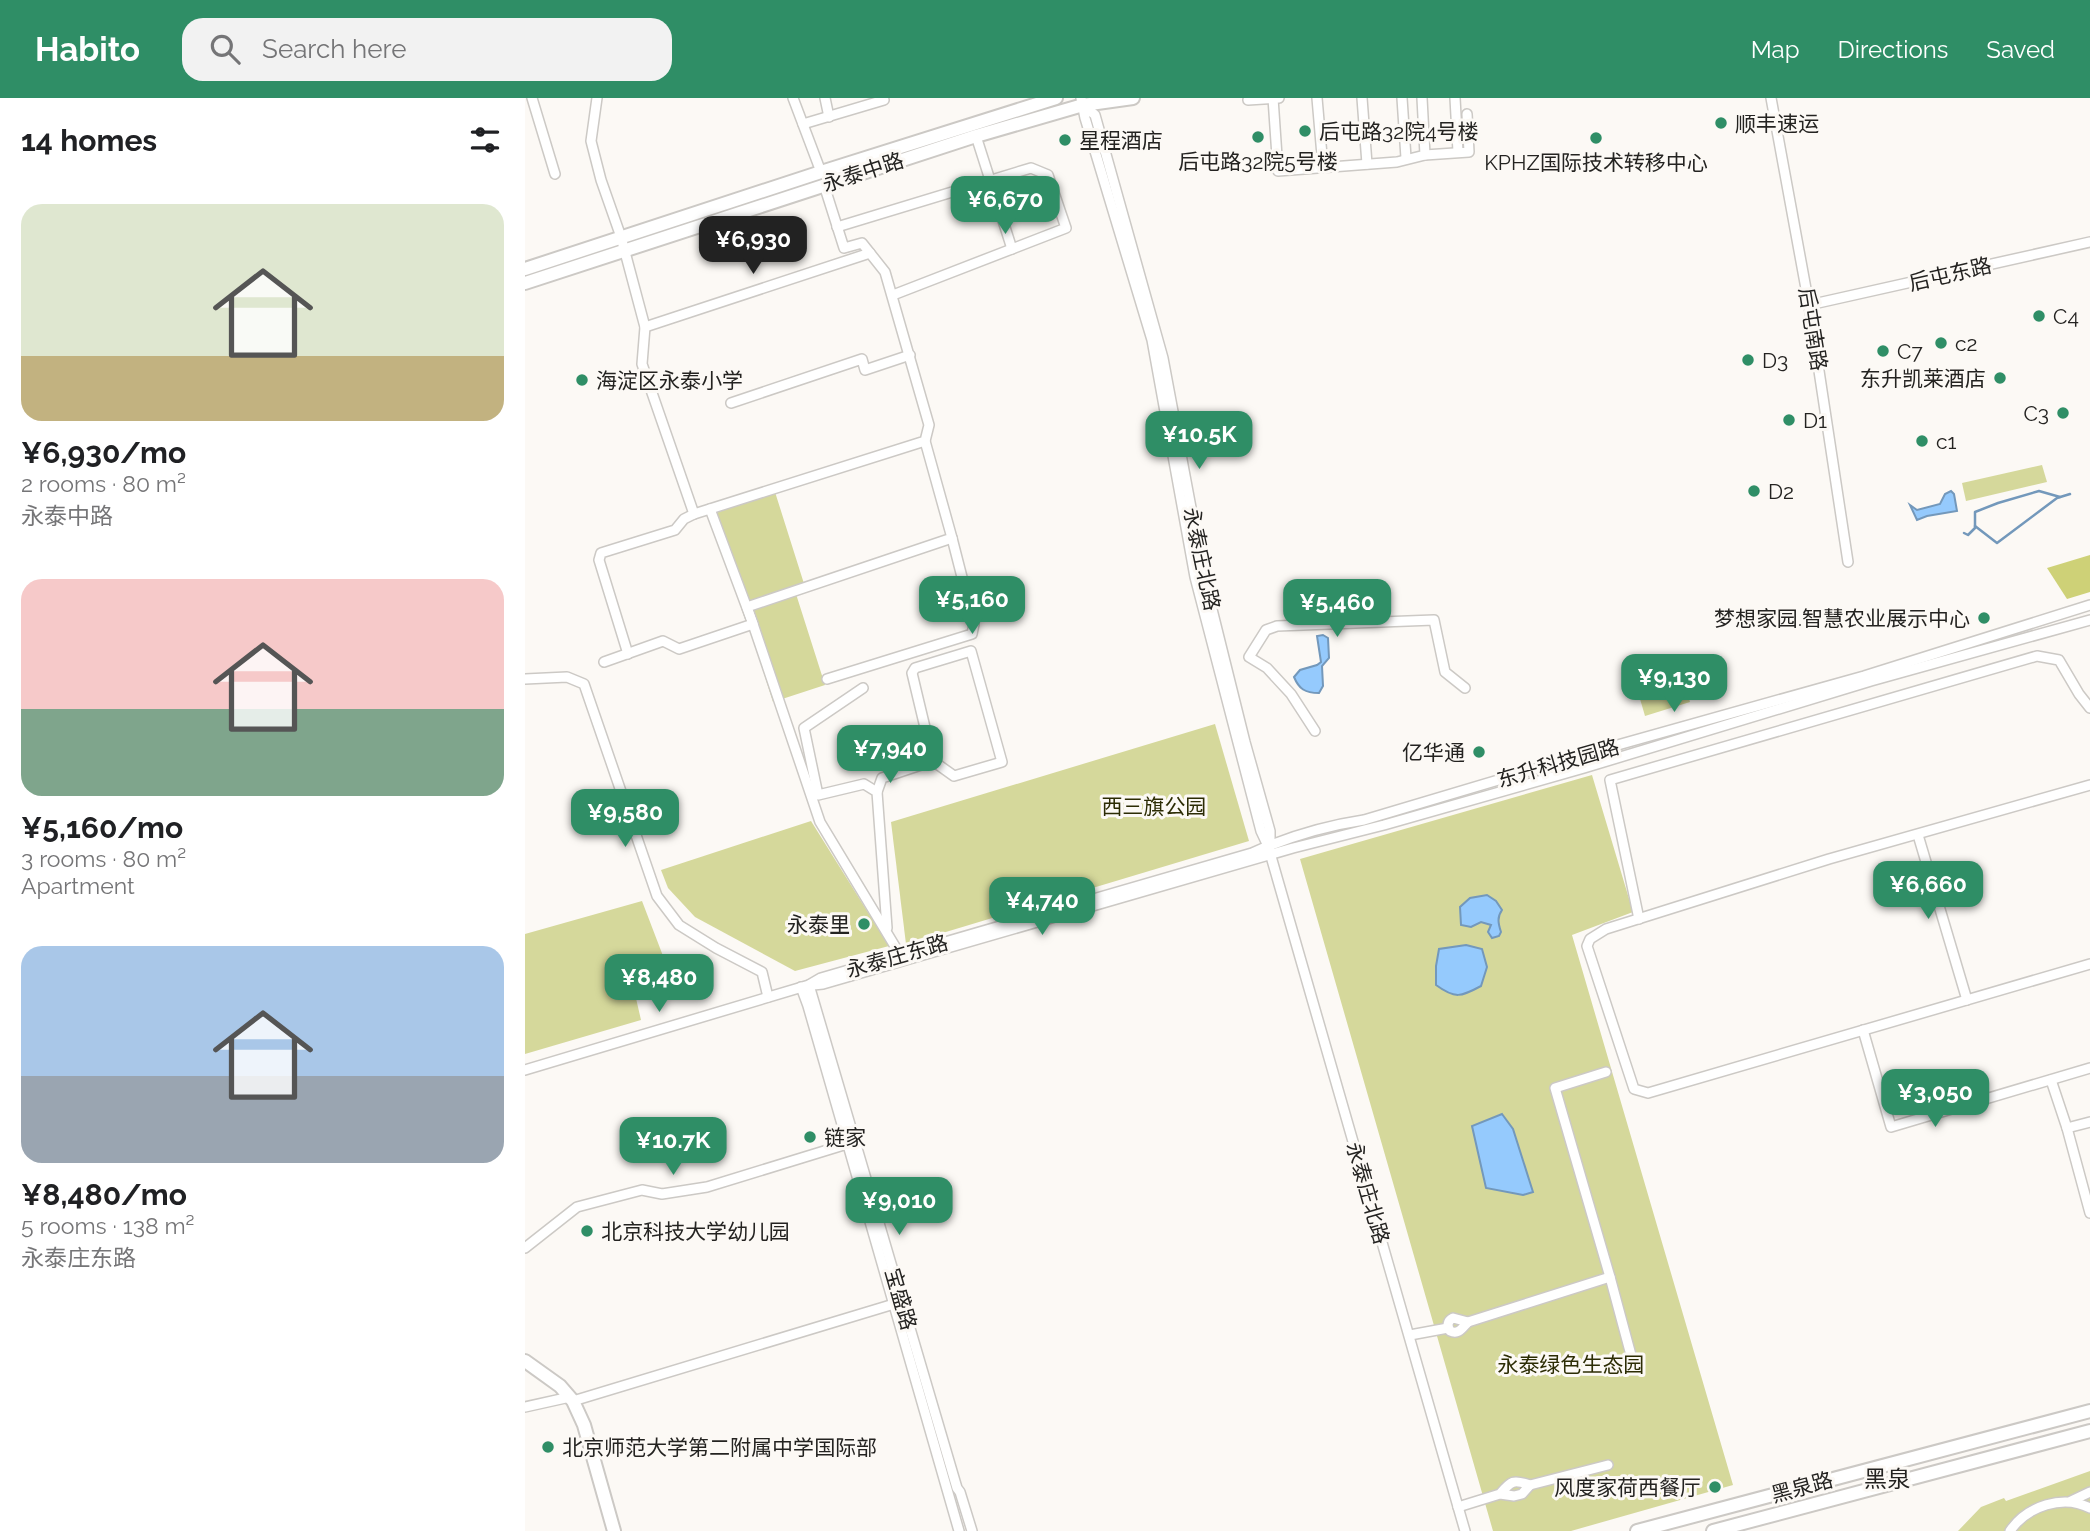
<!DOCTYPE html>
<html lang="en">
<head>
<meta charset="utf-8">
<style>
	:root { --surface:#fff; --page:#f2f2f2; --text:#202124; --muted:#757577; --accent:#2f8e66 }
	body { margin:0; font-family:Raleway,"Noto Sans SC",sans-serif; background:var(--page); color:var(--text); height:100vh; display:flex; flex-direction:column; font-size:26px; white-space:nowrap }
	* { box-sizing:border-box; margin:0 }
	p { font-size:23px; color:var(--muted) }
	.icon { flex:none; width:38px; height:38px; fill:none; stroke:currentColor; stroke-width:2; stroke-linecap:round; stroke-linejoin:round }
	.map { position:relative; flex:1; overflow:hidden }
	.side { display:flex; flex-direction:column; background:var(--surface); width:525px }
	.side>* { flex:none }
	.price { position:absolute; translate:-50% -60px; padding:0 16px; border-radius:14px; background:var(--accent); color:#fff; font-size:23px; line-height:46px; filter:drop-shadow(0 2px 4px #0008) }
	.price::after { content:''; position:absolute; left:50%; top:42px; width:21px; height:16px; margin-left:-10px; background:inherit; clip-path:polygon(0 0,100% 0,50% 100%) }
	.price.active { background:#222; color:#fff }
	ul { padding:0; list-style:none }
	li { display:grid; align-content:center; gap:14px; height:371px; padding:0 21px }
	li span { display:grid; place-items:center; height:217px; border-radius:21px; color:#555 }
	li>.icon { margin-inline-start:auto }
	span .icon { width:126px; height:126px; fill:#fffc; stroke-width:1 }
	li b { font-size:30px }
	h2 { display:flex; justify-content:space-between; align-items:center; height:84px; padding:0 21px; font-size:30px }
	header { display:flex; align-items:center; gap:42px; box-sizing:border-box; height:98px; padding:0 35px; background:var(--accent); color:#fff }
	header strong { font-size:33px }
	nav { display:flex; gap:38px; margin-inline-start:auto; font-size:24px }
	.search { width:490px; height:63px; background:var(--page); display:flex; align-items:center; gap:18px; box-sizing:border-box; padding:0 24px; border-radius:21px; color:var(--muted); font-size:26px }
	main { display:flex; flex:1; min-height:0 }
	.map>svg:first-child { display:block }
	.green { fill:#d5d89b }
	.forest { fill:#ced177 }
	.water { fill:#95cafd; stroke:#7398bb; stroke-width:2 }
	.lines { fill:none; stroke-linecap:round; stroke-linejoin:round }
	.stream { stroke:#7398bb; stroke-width:2.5 }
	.minor-casing { stroke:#ccc9c5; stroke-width:12 }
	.major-casing { stroke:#ccc9c5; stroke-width:16 }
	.minor { stroke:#fff; stroke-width:9 }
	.major { stroke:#fff; stroke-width:12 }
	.poi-dot { fill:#2f8e66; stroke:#fcf9f5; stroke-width:2.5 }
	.labels { text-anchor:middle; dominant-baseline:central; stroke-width:6; stroke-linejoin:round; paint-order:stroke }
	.poi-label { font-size:21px; fill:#242321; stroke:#fcf9f5; text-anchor:start }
	.street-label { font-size:21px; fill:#242321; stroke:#fcf9f5 }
	.park-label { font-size:21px; fill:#2c2c04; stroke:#fcf9f5 }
	.neighbourhood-label { font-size:23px; fill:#242321; stroke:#fcf9f5 }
</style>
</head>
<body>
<header>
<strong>Habito</strong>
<div class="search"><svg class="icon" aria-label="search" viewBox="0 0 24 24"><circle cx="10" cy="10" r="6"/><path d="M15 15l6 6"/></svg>Search here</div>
<nav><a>Map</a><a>Directions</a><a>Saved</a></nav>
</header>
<main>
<section class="side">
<h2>14 homes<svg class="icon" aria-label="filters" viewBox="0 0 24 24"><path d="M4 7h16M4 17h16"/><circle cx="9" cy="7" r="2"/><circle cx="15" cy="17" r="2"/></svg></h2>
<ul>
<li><span style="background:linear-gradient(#dfe7d0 70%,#c2b280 0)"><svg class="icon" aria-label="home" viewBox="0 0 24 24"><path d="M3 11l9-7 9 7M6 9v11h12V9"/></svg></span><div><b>¥6,930/mo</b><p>2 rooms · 80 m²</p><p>永泰中路</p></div></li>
<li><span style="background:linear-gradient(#f6c9c9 60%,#7fa58c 0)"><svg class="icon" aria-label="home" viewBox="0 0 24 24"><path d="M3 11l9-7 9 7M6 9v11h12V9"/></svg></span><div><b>¥5,160/mo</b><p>3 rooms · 80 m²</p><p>Apartment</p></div></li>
<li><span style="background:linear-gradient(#a9c7e8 60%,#9aa5b1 0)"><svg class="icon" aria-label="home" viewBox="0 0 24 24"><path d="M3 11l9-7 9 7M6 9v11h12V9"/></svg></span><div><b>¥8,480/mo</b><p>5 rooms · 138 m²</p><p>永泰庄东路</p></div></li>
</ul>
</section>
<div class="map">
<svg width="1565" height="1433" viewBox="0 0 1565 1433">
	<rect width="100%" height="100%" fill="#fcf9f5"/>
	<g class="green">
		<path d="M1517,367L1522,384L1441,403L1437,385Z"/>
		<path d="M250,394L281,492L271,496L300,587L248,604L188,416Z"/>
		<path d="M1158,580L1165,604L1120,618L1113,594Z"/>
		<path d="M690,626L724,743L381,846L366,724Z"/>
		<path d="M1067,677L1108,814L1047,837L1208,1387L1046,1433H968L775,761Z"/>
		<path d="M286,723L364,848L270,873L170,819L143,790L136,772Z"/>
		<path d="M117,803L143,871L107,883L116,922L0,956V836Z"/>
		<path d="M1565,1373V1433H1433L1456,1409L1479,1400L1481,1403Z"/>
	</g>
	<path class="forest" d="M1565,457V494L1542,501L1522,470Z"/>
	<g class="water">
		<path d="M1426,393L1429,396L1432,413L1402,418L1392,422L1385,407L1392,412L1415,406L1420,396Z"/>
		<path d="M798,537L803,540L804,560L797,568L798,588L794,595C780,595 774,591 769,579L775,572L792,567L796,564L792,538Z"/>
		<path d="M962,797L971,803L977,812C972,819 973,825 976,834L974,838L967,840L963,834L966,827L956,824L946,829L936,827L935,809L945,800Z"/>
		<path d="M941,847L957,851L962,869L956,888C936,899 930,901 911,887V868L914,851Z"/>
		<path d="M977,1016L988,1031L1008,1094L998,1097L961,1090L947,1028Z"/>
	</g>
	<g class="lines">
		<g class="stream">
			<path d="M1450,428L1472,445L1532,400L1545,396"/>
			<path d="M1439,435L1443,437L1450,430V414L1473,405L1514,393L1535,399"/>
		</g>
		<defs>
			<g id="minor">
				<path d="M7,0L30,76"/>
				<path d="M72,0L66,43L76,82L96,139L120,229L117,266L169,416"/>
				<path d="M268,0L296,74"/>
				<path d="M300,0L304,19"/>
				<path d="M556,0L560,20L627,242L670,479L736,733L743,748L940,1433"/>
				<path d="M748,0L753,73L872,64L900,57L897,0"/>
				<path d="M792,0L798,69"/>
				<path d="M837,0L842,66"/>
				<path d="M877,0L881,60"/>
				<path d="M930,0L933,54"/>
				<path d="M1246,0L1284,207L1323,464"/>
				<path d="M723,2L754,0"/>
				<path d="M558,7L570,17L638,260L679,479L720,644L745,733V748"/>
				<path d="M278,26L359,2"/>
				<path d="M451,38L487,151"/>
				<path d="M900,57L944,54L942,16"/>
				<path d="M312,129L506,70L523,77L541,130L368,197"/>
				<path d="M1284,207L1565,144"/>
				<path d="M120,229L345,155"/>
				<path d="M206,305L337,261L340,272L385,257"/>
				<path d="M185,411L228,526L295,724L377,860"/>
				<path d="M103,556L74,462L76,455L150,432L159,421L169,416L400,343L404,327L360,174L337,145L319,150L299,87"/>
				<path d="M79,564L138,543L154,551L228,526L222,509L427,440L400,343"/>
				<path d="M0,581L42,579L59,586L132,798L154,827L191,850L237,874L243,899"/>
				<path d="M302,581L447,536L449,526L427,440"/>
				<path d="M338,590L279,630L293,697L339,686L352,694L362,830"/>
				<path d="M790,633L766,596L742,570L724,559L741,532L752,528L909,522L920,574L940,590"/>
				<path d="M1565,687L1304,761L1081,831L1065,841L1062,848L1109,991L1123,995L1565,866"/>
				<path d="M352,694L357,680L408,663L387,575L390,570L446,553L477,664L429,678L408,663"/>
				<path d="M1393,737L1442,902"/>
				<path d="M1114,821L1085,682L1512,558L1534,562L1554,596L1565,610"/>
				<path d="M284,887L432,1390L435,1394L447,1433"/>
				<path d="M288,887L298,886L768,750L859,727L1059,670L1346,583L1565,522"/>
				<path d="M276,889L283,908L434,1433"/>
				<path d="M1338,932L1366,1029L1565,970"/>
				<path d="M0,972L284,887L296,880L727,755C763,739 799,728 839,722L1057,657L1339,578L1565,507"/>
				<path d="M1081,974L1030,990L1085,1179"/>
				<path d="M1526,982L1542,1030L1565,1115"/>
				<path d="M1542,1030L1565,1024"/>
				<path d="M0,1150L52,1109L117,1092L137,1096L182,1089L322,1046"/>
				<path d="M928,1220L943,1224C937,1230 934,1237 925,1233C922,1228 922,1223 928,1220Z"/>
				<path d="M943,1224L1085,1179L1110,1272"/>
				<path d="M885,1237L923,1230"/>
				<path d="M48,1303L369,1206"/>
				<path d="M0,1309L45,1299"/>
				<path d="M1005,1387L1083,1367"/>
				<path d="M1546,1403L1565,1394"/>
				<path d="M933,1409L975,1396L989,1398L997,1396L1005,1387C988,1381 986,1383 975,1396"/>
				<path d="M1485,1433C1502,1408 1538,1396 1565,1410"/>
			</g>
			<g id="major">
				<path d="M0,171L296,74L531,0"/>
				<path d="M0,185L451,38L558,7L608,0"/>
				<path d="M0,1263L35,1288L48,1303L59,1327L89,1433"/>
				<path d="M1112,1433L1565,1313"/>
				<path d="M1188,1433L1565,1333"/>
			</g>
		</defs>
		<use href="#minor" class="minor-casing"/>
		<use href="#major" class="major-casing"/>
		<use href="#minor" class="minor"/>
		<use href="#major" class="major"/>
	</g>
	<g class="poi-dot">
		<circle cx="1196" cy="25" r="7"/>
		<circle cx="780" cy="33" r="7"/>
		<circle cx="733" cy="39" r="7"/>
		<circle cx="1071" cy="40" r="7"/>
		<circle cx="540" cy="42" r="7"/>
		<circle cx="1514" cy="218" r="7"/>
		<circle cx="1416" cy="245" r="7"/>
		<circle cx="1358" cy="253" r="7"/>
		<circle cx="1223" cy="262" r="7"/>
		<circle cx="1475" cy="280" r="7"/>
		<circle cx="57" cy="282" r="7"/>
		<circle cx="1538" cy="315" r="7"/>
		<circle cx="1264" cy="322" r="7"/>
		<circle cx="1397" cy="343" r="7"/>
		<circle cx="1229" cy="393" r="7"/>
		<circle cx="1459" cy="520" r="7"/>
		<circle cx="954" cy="654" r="7"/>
		<circle cx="339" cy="826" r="7"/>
		<circle cx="285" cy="1039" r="7"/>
		<circle cx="62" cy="1133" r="7"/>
		<circle cx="23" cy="1349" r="7"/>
		<circle cx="1190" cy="1389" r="7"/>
	</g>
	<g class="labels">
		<g class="poi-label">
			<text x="1210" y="25">顺丰速运</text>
			<text x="794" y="33">后屯路32院4号楼</text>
			<text x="554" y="42">星程酒店</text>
			<text x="733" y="63" text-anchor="middle">后屯路32院5号楼</text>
			<text x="1071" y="64" text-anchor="middle">KPHZ国际技术转移中心</text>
			<text x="1528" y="218">C4</text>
			<text x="1430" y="245">c2</text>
			<text x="1372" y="253">C7</text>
			<text x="1237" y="262">D3</text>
			<text x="1461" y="280" text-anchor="end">东升凯莱酒店</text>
			<text x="71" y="282">海淀区永泰小学</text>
			<text x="1524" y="315" text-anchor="end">C3</text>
			<text x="1278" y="322">D1</text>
			<text x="1411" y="343">c1</text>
			<text x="1243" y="393">D2</text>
			<text x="1445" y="520" text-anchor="end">梦想家园.智慧农业展示中心</text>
			<text x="940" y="654" text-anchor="end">亿华通</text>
			<text x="325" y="826" text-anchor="end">永泰里</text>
			<text x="299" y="1039">链家</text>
			<text x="76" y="1133">北京科技大学幼儿园</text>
			<text x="37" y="1349">北京师范大学第二附属中学国际部</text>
			<text x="1176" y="1389" text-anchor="end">风度家荷西餐厅</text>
		</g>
		<g class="street-label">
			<text transform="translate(338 74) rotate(-18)">永泰中路</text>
			<text transform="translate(1425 176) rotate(-13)">后屯东路</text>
			<text transform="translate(1288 231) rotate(81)">后屯南路</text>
			<text transform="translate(677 461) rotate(78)">永泰庄北路</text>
			<text transform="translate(1033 665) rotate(-16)">东升科技园路</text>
			<text transform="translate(372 858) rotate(-16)">永泰庄东路</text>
			<text transform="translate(843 1095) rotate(74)">永泰庄北路</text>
			<text transform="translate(376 1201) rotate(74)">宝盛路</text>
			<text transform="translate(1277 1389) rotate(-15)">黑泉路</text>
		</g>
		<g class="park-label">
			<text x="629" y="708">西三旗公园</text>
			<text x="1046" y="1266">永泰绿色生态园</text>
		</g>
		<g class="neighbourhood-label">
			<text x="1362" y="1380">黑泉</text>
		</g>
	</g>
</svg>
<b class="price" style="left:480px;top:138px">¥6,670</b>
<b class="price active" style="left:228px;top:178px">¥6,930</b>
<b class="price" style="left:674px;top:373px">¥10.5K</b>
<b class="price" style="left:447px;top:538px">¥5,160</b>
<b class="price" style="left:812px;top:541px">¥5,460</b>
<b class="price" style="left:1149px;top:616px">¥9,130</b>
<b class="price" style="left:365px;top:687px">¥7,940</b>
<b class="price" style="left:100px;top:751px">¥9,580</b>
<b class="price" style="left:1403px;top:823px">¥6,660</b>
<b class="price" style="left:517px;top:839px">¥4,740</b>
<b class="price" style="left:134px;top:916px">¥8,480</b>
<b class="price" style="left:1410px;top:1031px">¥3,050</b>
<b class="price" style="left:148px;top:1079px">¥10.7K</b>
<b class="price" style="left:374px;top:1139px">¥9,010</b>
</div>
</main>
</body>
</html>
